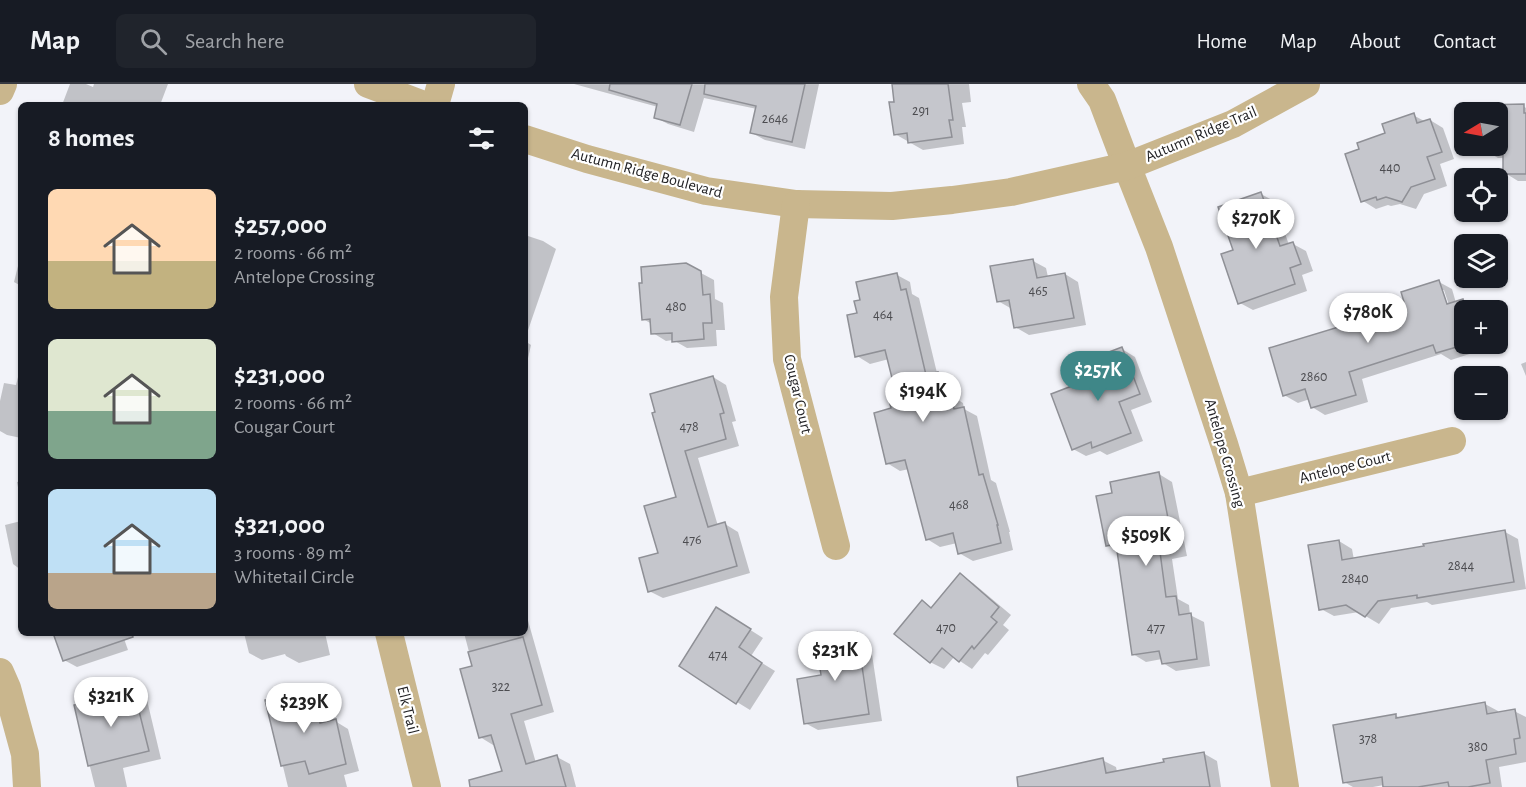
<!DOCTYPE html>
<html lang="en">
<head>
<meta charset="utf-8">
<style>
	:root { --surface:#171b24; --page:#20242c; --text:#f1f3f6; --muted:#9ea1a6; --line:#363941; --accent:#3f8788 }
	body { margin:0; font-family:"Alegreya Sans",sans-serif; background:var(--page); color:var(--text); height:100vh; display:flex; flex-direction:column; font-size:22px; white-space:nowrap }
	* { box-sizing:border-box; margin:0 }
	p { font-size:20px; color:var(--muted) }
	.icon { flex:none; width:33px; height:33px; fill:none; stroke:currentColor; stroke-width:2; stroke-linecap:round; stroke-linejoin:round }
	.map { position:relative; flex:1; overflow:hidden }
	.side { position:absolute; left:18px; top:18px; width:510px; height:534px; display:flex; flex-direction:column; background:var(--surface); border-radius:9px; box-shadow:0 2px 4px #0004 }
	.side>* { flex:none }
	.needle { width:39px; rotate:260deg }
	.controls { position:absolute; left:1454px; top:18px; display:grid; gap:12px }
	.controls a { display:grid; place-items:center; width:54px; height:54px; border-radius:9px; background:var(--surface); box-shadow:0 2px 4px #0004; font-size:30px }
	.price { position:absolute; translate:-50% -51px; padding:0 14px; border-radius:21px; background:#fff; color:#222; font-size:20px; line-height:39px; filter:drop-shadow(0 2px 3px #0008) }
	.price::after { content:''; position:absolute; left:50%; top:36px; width:18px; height:14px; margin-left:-9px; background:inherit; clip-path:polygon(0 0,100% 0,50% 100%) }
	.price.selected { background:var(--accent); color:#fff }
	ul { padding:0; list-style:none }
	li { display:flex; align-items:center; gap:18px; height:150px; padding:0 30px }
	li span { display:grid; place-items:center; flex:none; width:168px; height:120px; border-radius:9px; color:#555 }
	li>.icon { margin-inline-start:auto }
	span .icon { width:72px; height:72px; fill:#fffc; stroke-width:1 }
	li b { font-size:26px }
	h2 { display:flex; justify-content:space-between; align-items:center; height:72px; padding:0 30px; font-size:26px }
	header { display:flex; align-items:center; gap:36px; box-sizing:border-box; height:84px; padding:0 30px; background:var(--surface); border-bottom:2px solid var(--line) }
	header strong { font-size:28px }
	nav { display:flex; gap:33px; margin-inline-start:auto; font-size:21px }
	.search { width:420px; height:54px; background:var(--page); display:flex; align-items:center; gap:15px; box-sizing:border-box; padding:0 21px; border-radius:9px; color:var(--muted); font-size:22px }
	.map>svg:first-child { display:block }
	.shadow { fill:#0003; fill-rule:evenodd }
	.building { fill:#c5c6cc; stroke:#8f9096; stroke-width:1.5 }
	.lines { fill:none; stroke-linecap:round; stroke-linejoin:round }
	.minor { stroke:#c9b68d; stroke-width:28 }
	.labels { text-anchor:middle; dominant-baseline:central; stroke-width:4.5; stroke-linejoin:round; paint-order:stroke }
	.number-label { font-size:14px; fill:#4c4c50 }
	.street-label { font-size:16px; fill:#232326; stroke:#fff }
</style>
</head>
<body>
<header>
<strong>Map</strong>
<div class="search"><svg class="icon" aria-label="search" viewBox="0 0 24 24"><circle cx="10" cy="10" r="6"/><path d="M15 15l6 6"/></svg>Search here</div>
<nav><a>Home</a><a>Map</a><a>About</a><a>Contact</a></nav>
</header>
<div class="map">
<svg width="1526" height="703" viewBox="0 0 1526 703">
	<rect width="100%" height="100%" fill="#f2f3f9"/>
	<g class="shadow">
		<path d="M70,0H86L93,3L94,0H168L160,21H62Z"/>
		<path d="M574,0H819L805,65L765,56L752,49L757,25L704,14L694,48L668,40L655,33L658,23Z"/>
		<path d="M893,0H969L971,18L962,19L966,43H962L964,60L923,66L895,50L896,19Z"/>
		<path d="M1523,22L1526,24V97H1518L1505,89L1504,74H1498L1485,66V62H1497V28H1484V23Z"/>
		<path d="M1413,31L1426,38L1430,36L1443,44L1454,75L1440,80L1447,102L1424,110L1416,125L1400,120L1391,122L1388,121L1376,125L1363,117L1361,66Z"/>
		<path d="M1261,110L1274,117L1289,161L1293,160L1306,167L1313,187L1302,191L1307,207L1253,226L1240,219L1235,167Z"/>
		<path d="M525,151L543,157L556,165L525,255Z"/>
		<path d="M21,170V202L14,198Z"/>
		<path d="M1033,177L1046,184L1048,193L1065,190L1078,198L1086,241L1029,251L1015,243L1012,225L998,217Z"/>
		<path d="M686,181L714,196L715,215L723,219L725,246H716L717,262L687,264L673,256L666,257L653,249L652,240L643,235Z"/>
		<path d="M897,191L910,198L912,210L919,214L937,289L951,297L955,314L963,319L964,325L977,332L991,396L996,399L1010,448H1009L1013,466L973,477L959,469L957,459L940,463L927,455L909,385L900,387L887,379L893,326L899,316L889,275L870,280L857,272L859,230L862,217Z"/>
		<path d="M1439,198L1452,205L1456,219L1462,217L1476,225V226H1464V260H1487L1488,264L1451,276L1441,270L1362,295L1368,318L1325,331L1312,323L1310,315L1298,319L1284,311L1377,233L1406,219ZM1441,206H1444L1451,227L1448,228Z"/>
		<path d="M525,257L531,261L526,283H525Z"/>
		<path d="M1122,265L1135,273L1152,318L1131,326L1143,357L1107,371L1100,367L1086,372L1073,365L1092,296Z"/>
		<path d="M1526,278V292L1521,280Z"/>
		<path d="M21,281V354L7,351L0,347V317L4,299L16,301Z"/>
		<path d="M713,293L726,301L736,337L732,338L739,362L698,374L718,442L725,440L738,448L750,489L663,514L649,507L678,414L657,329Z"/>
		<path d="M1159,390L1172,398L1187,472L1172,475L1178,515L1189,521L1190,531L1204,538L1210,582L1176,587L1163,579L1162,575L1146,578L1133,570L1118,467L1107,461L1114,410Z"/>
		<path d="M21,397V420L17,398Z"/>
		<path d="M21,437V486L13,480L5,441Z"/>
		<path d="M1505,448L1518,455L1526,505L1432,521L1427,518L1391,524L1379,540L1359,528L1334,532L1321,525L1339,457L1352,465L1354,476Z"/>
		<path d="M960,491L973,499L1011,531L1003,541L1009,546L988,571L985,569L972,585L954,573L944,585L930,578L923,518L932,524Z"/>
		<path d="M525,526L554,628L524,637L536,679L557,673L570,680L576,703H508L496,660L493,661L480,653L473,583L464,549H525Z"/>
		<path d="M730,533L763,554L751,572L775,587L750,626L737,618Z"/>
		<path d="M55,549H122L128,566L77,583L64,576Z"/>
		<path d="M244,549H325L330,571L299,579L286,572L285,570L262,576L249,569Z"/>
		<path d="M857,549L870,557L882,637L818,646L805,639L822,593Z"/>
		<path d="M134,608L147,616L161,675L123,684L127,703H95L75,622Z"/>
		<path d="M305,608L318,616L320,624L329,629L331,638L335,637L348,645L359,687L344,691L347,703H288L267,617Z"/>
		<path d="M1485,620L1498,627V630L1514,627L1526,633V678L1499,683L1502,703H1385L1384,701L1373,703H1353L1344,698L1395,631L1401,635Z"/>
		<path d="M1203,669L1217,677L1221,703H1028L1102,676L1116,683L1117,688L1166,680Z"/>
	</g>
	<g class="building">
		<path d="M610,0H692L680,41L654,34L657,20L609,6Z"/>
		<path d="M705,0H805L792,58L750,49L756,22L704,10Z"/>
		<path d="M892,0H948L953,36H949L952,53L908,59L907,49L894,51L889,18H894Z"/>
		<path d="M1524,20V29H1526V90H1503V67H1484V62H1497V28H1483L1482,21Z"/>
		<path d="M1414,29L1417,39L1430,35L1442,68L1427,73L1435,95L1411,103L1402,118L1386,113L1377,116L1376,113L1361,118L1345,70L1359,65L1357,59L1385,49L1382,40Z"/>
		<path d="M1261,108L1280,162L1293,158L1301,180L1290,184L1295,200L1238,220L1221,170L1233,166L1218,123Z"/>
		<path d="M1033,175L1037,194L1065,189L1074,234L1014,244L1009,216L997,218L990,182Z"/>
		<path d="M686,179L701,187L703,211L710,210L712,239H703L704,255L672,258V249L651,250L650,235L642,236L639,199H642L641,183Z"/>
		<path d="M897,189L901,206L906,205L926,291L938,288L943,311L950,310L954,325L964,323L979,391L983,390L998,441H997L1001,459L958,470L953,449L926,456L905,376L886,380L874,329L891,324L889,316L897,314L885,266L855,273L847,231L857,229L854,217L860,216L856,198Z"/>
		<path d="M1439,196L1447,220L1463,215L1466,226H1464V260H1467L1436,269L1433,261L1349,288L1356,311L1311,324L1305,305L1283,312L1269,264L1375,232L1373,227L1404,218L1401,208Z"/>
		<path d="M1122,263L1140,310L1119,318L1131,349L1092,364L1091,358L1072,366L1051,310L1090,295L1083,278Z"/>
		<path d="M713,292L724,329L720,330L726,355L685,367L708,443L725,438L737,482L648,508L639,474L658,469L644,422L676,413L652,329L655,328L650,310Z"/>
		<path d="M1159,388L1174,465L1160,468L1166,513L1176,512L1179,531L1191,529L1197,575L1162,580L1159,567L1132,571L1116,460L1106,462L1096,412L1112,409L1110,398Z"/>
		<path d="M1505,446L1514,498L1417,514V511L1378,517L1365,533L1346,521L1319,526L1308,461L1339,456L1342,476L1424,462L1423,460Z"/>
		<path d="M960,489L999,523L991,533L997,538L974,565L972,562L959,578L942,564L930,579L894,550L922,516L931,524Z"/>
		<path d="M716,523L751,545L739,563L762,579L736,620L679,582Z"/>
		<path d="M857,548L869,630L804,640L797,595L821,591L815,554Z"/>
		<path d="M53,549H132L133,553L63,577Z"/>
		<path d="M523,553L542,621L511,630L526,680L557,671L566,703H470L469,696L502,687L491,651L479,654L460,585L472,582L468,568Z"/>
		<path d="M134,607L149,667L88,682L74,621Z"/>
		<path d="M305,607L309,622L316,620L320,639L336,635L346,680L309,690L305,677L281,682L265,616Z"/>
		<path d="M1485,618L1487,630L1515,625L1520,654L1514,655L1516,670L1486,676L1490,699L1468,703H1449L1448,698L1418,703H1383L1382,693L1343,699L1333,641L1396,630V634Z"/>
		<path d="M1204,668L1210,703H1018L1017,693L1103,674L1106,689L1164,678L1163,675Z"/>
	</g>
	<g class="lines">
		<g class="minor">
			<path d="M368,0L424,21"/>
			<path d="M1091,0L1102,16L1127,82L1159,163L1224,360L1239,409L1285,703"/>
			<path d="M0,7L3,0"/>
			<path d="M435,21L441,0"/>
			<path d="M525,55L587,75L706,107L796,120L892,122L952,116L1011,108L1127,82L1233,40L1306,0"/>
			<path d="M796,120L784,213L787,275L836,462"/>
			<path d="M1239,409L1452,357"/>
			<path d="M389,549L427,703"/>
			<path d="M0,588L7,604L25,670L27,703"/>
		</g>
	</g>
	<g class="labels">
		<g class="number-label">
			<text x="921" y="27">291</text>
			<text x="775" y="35">2646</text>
			<text x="1390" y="84">440</text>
			<text x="1038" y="207">465</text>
			<text x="676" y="223">480</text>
			<text x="883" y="231">464</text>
			<text x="1314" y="293">2860</text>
			<text x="689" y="343">478</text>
			<text x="959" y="421">468</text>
			<text x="692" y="456">476</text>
			<text x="1461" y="482">2844</text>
			<text x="1355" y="495">2840</text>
			<text x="946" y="544">470</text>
			<text x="1156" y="544">477</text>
			<text x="718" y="571">474</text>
			<text x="501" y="603">322</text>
			<text x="1368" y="655">378</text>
			<text x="1478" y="663">380</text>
		</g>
		<g class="street-label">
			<text transform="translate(1201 50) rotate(-23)">Autumn Ridge Trail</text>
			<text transform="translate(647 89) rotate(15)">Autumn Ridge Boulevard</text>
			<text transform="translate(798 310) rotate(77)">Cougar Court</text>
			<text transform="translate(1225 369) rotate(74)">Antelope Crossing</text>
			<text transform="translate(1345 383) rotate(-14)">Antelope Court</text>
			<text transform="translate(408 626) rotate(76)">Elk Trail</text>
		</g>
	</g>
</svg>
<div class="controls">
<a><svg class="needle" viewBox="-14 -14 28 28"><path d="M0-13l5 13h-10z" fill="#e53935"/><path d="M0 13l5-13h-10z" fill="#9ea1a6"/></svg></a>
<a><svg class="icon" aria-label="locate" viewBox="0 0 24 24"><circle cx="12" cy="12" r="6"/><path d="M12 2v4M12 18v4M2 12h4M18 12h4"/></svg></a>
<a><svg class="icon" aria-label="layers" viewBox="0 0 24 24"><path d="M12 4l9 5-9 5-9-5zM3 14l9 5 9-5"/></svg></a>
<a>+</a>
<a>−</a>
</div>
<b class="price" style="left:1256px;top:166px">$270K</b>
<b class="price" style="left:1368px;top:260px">$780K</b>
<b class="price selected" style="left:1098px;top:318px">$257K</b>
<b class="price" style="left:923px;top:339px">$194K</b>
<b class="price" style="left:1146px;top:483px">$509K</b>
<b class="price" style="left:835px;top:598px">$231K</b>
<b class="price" style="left:111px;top:644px">$321K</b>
<b class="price" style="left:304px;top:650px">$239K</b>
<section class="side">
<h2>8 homes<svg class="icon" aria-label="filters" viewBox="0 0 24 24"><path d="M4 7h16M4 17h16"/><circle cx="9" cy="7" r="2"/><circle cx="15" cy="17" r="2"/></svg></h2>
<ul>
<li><span style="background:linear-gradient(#ffd9b3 60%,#c2b280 0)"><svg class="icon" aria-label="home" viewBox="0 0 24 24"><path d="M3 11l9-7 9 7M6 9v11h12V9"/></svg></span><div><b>$257,000</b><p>2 rooms · 66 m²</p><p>Antelope Crossing</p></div></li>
<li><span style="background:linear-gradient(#dfe7d0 60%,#7fa58c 0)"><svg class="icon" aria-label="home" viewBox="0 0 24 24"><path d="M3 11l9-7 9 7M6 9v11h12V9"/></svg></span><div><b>$231,000</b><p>2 rooms · 66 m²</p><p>Cougar Court</p></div></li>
<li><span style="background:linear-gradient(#bfe0f5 70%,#b9a48a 0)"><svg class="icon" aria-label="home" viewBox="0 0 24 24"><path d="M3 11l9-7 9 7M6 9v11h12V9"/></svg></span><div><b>$321,000</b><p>3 rooms · 89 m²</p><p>Whitetail Circle</p></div></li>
</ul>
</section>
</div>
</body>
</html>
